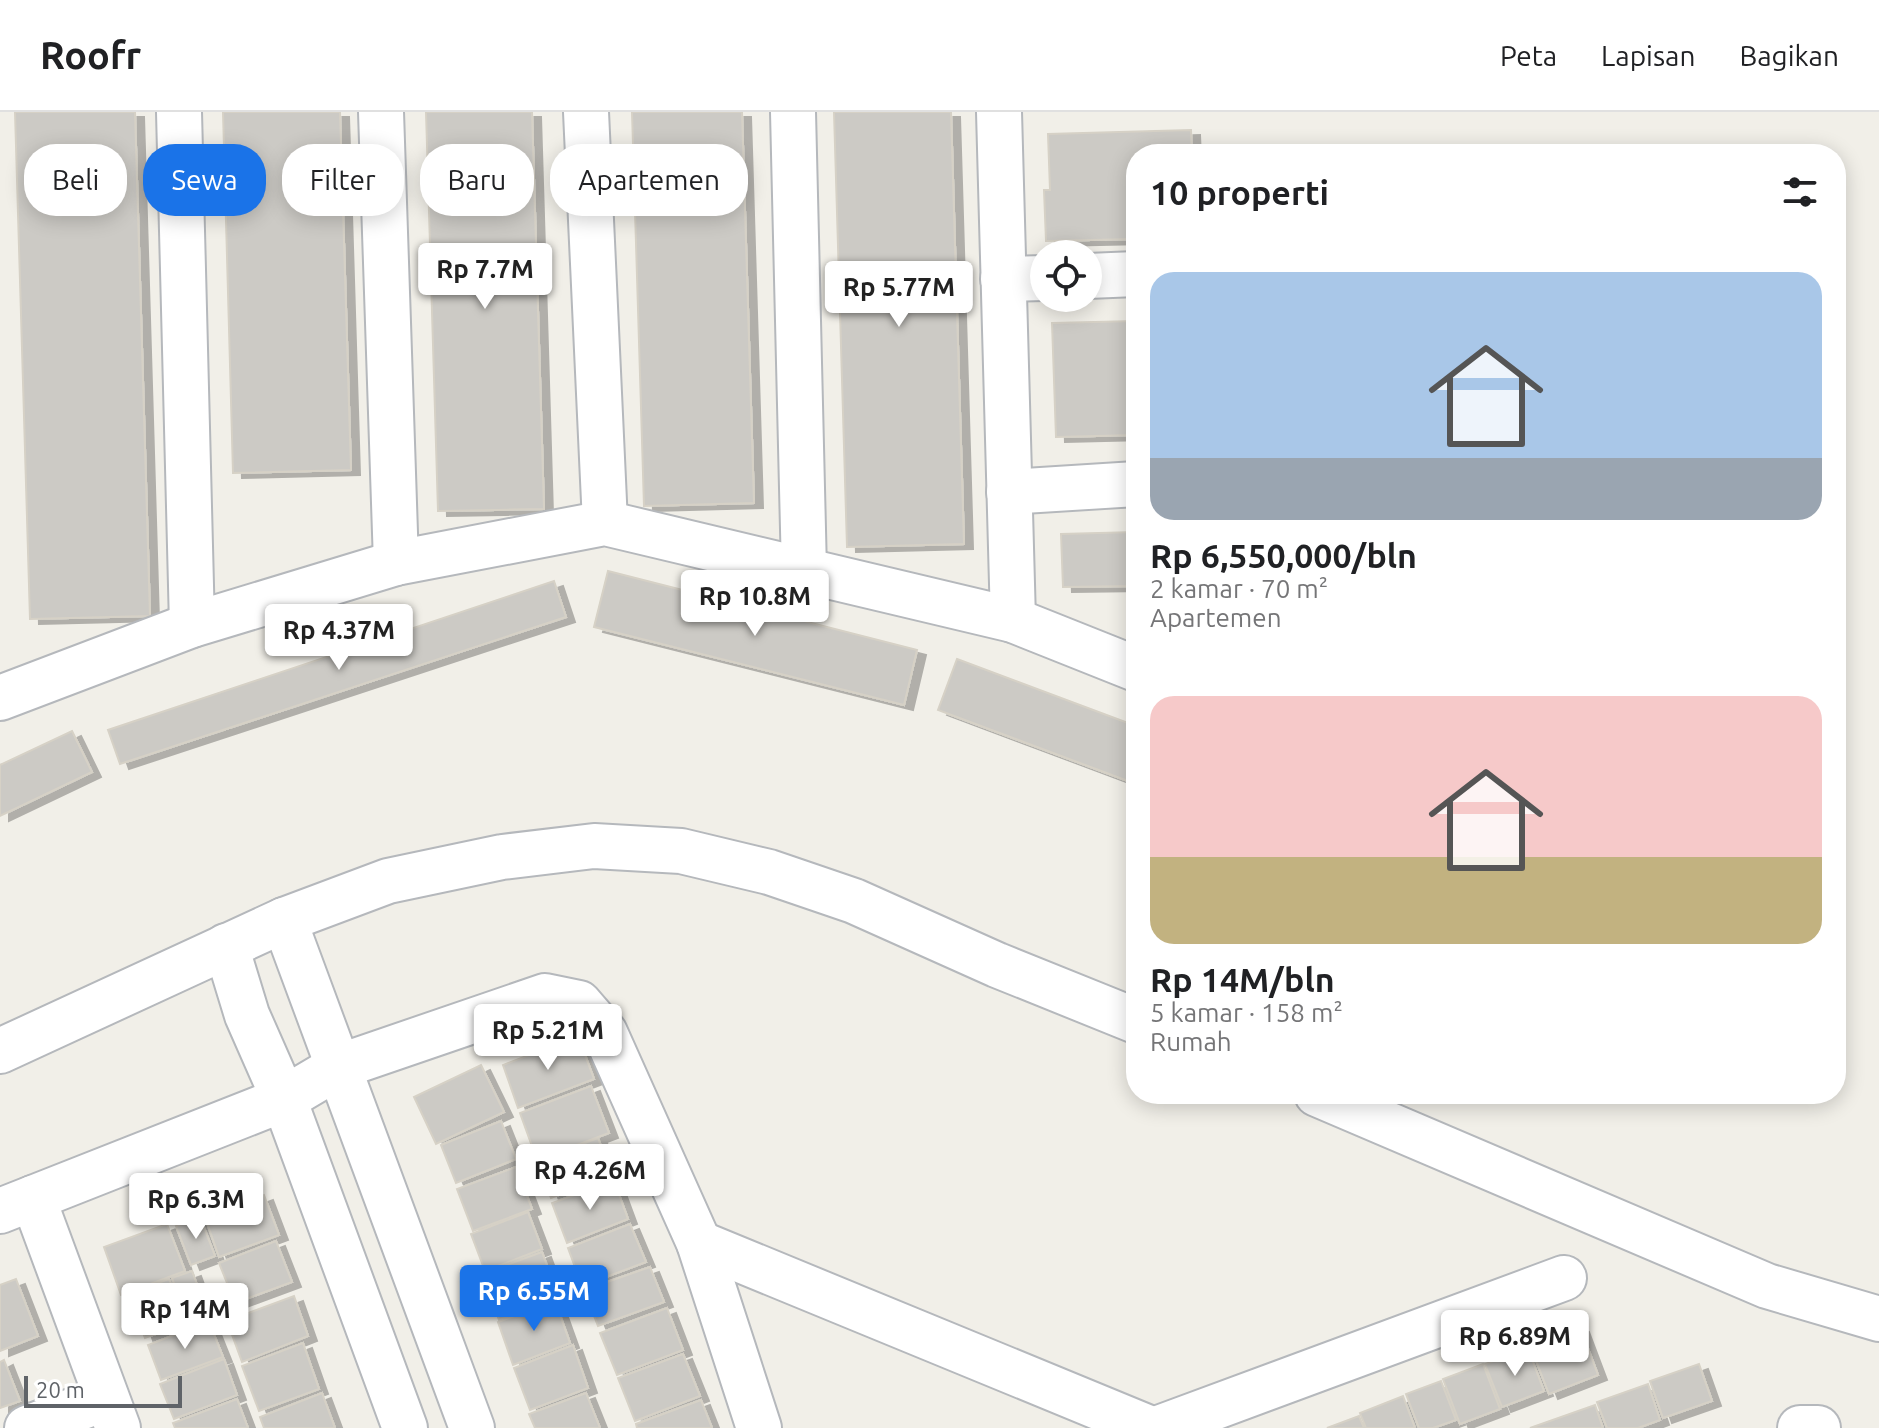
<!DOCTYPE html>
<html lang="id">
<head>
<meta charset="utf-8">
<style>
	:root { --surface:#fff; --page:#f2f2f2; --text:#202124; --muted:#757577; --line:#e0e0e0; --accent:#1a73e8 }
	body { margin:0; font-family:Ubuntu,sans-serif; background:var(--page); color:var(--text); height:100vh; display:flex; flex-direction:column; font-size:30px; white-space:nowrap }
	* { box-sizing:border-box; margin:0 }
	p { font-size:26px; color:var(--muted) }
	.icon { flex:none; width:44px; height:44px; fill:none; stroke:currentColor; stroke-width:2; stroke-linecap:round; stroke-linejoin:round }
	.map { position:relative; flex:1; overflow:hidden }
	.side { position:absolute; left:1126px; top:32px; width:720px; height:960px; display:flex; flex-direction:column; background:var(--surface); border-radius:32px; box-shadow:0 4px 20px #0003 }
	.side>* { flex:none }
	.banner { position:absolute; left:24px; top:32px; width:760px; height:72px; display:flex; gap:16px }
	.fabs { position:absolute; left:1030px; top:128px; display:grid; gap:16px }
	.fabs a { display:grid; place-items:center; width:72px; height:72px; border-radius:50%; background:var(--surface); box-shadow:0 4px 20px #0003; font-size:40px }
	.scale { position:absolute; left:24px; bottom:20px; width:158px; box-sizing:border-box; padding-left:8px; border:4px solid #5f6368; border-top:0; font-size:22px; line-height:28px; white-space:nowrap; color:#5f6368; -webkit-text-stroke:6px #fff; paint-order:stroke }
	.price { position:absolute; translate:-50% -68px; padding:0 18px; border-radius:8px; background:#fff; color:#222; font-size:26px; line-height:52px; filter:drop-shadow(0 2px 4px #0008) }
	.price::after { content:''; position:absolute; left:50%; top:48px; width:24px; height:18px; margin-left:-12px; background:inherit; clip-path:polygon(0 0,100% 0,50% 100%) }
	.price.current { background:var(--accent); color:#fff }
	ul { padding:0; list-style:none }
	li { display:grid; align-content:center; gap:16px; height:424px; padding:0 24px }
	li span { display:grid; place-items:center; height:248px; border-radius:24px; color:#555 }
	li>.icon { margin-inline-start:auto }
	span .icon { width:144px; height:144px; fill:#fffc; stroke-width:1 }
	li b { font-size:34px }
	h2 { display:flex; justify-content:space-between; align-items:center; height:96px; padding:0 24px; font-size:34px }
	.tag { padding:0 28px; border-radius:32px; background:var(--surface); box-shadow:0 4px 20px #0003; font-size:28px; line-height:72px }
	.tag.current { background:var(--accent); color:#fff }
	header { display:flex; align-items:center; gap:48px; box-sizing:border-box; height:112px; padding:0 40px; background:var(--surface); border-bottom:2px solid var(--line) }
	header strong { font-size:38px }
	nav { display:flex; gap:44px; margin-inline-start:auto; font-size:28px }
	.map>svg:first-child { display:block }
	.building { fill:#cccac5; stroke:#d6d1c6; stroke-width:2; filter:url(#shadow) }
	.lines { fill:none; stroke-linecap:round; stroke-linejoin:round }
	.minor-casing { stroke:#b5b8bc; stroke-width:48 }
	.minor { stroke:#fff; stroke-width:44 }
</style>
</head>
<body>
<header>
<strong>Roofr</strong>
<nav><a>Peta</a><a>Lapisan</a><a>Bagikan</a></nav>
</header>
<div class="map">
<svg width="1879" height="1316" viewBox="0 0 1879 1316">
	<defs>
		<filter id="shadow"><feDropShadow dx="9" dy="5" stdDeviation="0" flood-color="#0004"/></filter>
	</defs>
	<rect width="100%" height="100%" fill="#f1efe8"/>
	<g class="building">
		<path d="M15,0H135L150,504L30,507Z"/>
		<path d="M223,0H340L351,358L233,361Z"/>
		<path d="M426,0H532L544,397L438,399Z"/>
		<path d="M632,0H742L754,391L644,394Z"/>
		<path d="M834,0H951L964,432L847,435Z"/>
		<path d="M1191,18L1192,42H1136V127L1046,129L1044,78H1050L1048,22Z"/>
		<path d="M1136,209V323L1056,325L1052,211Z"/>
		<path d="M1136,420V474L1063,475L1061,422Z"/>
		<path d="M608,459L917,538L904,593L594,515Z"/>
		<path d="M554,469L566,505L120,652L108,618Z"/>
		<path d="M957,547L1136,614V672L938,598Z"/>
		<path d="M72,619L92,660L0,704V653Z"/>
		<path d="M578,924L594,967L518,996L503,953Z"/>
		<path d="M481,953L504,1000L436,1032L414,985Z"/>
		<path d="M591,974L609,1021L537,1048L520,1001Z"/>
		<path d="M501,1009L516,1047L456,1071L441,1033Z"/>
		<path d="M598,1026L612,1064L551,1086L538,1049Z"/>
		<path d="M516,1055L532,1097L473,1119L457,1077Z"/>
		<path d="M614,1069L628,1107L567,1131L552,1091Z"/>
		<path d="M264,1083L279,1123L219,1145L205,1105Z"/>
		<path d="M528,1100L542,1137L485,1159L471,1122Z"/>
		<path d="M200,1105L215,1144L191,1153L176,1114Z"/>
		<path d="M167,1112L185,1159L121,1183L104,1135Z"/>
		<path d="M630,1112L646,1150L582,1174L568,1136Z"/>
		<path d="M276,1129L292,1170L235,1191L219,1151Z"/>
		<path d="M542,1140L559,1186L499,1208L482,1162Z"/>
		<path d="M650,1155L664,1190L598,1214L584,1178Z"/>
		<path d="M192,1159L207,1200L188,1206L172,1166Z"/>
		<path d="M16,1167L38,1224L0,1239V1173Z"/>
		<path d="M169,1167L186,1211L145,1226L128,1182Z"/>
		<path d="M294,1184L308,1224L242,1250L227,1209Z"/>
		<path d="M555,1189L570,1231L513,1253L498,1210Z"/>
		<path d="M667,1196L683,1238L617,1263L600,1221Z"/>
		<path d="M209,1210L223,1245L161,1268L148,1233Z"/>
		<path d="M1580,1215L1598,1263L1549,1282L1530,1233Z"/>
		<path d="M303,1231L319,1277L259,1299L242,1254Z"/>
		<path d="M573,1233L588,1276L530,1298L514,1256Z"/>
		<path d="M1528,1237L1544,1279L1502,1295L1485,1252Z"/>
		<path d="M683,1242L700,1284L635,1309L618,1266Z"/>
		<path d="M224,1247L237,1283L174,1307L160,1272Z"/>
		<path d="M4,1248L20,1289L0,1296V1250Z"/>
		<path d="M1483,1252L1500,1297L1460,1312L1443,1267Z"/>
		<path d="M1699,1252L1712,1289L1663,1306L1650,1269Z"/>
		<path d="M1441,1269L1456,1308L1433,1316H1419L1406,1282Z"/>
		<path d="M1648,1272L1660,1308L1638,1316H1607L1597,1290Z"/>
		<path d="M322,1281L335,1316H264L260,1305Z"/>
		<path d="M586,1281L600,1316H535L529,1302Z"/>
		<path d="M1403,1284L1415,1316H1366L1360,1301Z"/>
		<path d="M237,1287L248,1316H175L173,1311Z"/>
		<path d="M701,1288L712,1316H637L636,1312Z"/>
		<path d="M1595,1293L1603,1316H1530Z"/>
		<path d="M1359,1304L1364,1316H1327Z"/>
	</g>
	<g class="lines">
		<defs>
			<g id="minor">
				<path d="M179,0L192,513"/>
				<path d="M381,0L396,451"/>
				<path d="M586,0L605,411"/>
				<path d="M793,0L804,459"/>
				<path d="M999,0L1013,508"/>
				<path d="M1088,164L1136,162"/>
				<path d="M1003,167L1044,166"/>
				<path d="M1009,380L1136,372"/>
				<path d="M0,586L192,513L396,451L605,411L1013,508L1136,557"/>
				<path d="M284,808L472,1316"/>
				<path d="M226,834L247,903L284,987L405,1316"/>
				<path d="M0,939L284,808L388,769L502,745L594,734L681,739L769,760L854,789L997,853L1136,909"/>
				<path d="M1317,982L1767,1174L1879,1207"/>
				<path d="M33,1086L118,1316"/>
				<path d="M0,1099L284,987L338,955L545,884L579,891L605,921L699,1131L759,1316"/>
				<path d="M699,1131L1149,1316"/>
				<path d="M27,1316L106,1286"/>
				<path d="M1159,1316L1564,1166"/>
				<path d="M1800,1316H1818"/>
			</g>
		</defs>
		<use href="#minor" class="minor-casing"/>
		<use href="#minor" class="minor"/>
	</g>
</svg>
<div class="fabs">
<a><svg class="icon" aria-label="locate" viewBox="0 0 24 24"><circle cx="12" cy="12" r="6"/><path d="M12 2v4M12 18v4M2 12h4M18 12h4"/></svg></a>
</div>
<div class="scale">20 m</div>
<b class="price" style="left:485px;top:199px">Rp 7.7M</b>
<b class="price" style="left:899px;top:217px">Rp 5.77M</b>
<b class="price" style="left:755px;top:526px">Rp 10.8M</b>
<b class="price" style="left:339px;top:560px">Rp 4.37M</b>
<b class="price" style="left:548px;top:960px">Rp 5.21M</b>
<b class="price" style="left:590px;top:1100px">Rp 4.26M</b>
<b class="price" style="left:196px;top:1129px">Rp 6.3M</b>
<b class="price current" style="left:534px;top:1221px">Rp 6.55M</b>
<b class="price" style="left:185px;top:1239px">Rp 14M</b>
<b class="price" style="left:1515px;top:1266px">Rp 6.89M</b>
<div class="banner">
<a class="tag">Beli</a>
<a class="tag current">Sewa</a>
<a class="tag">Filter</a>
<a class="tag">Baru</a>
<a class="tag">Apartemen</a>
</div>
<section class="side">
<h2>10 properti<svg class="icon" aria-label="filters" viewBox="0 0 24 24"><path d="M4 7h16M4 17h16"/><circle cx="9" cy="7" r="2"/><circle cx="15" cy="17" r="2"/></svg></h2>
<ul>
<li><span style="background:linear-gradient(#a9c7e8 75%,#9aa5b1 0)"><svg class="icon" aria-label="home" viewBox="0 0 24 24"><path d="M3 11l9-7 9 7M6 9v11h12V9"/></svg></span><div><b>Rp 6,550,000/bln</b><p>2 kamar · 70 m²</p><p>Apartemen</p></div></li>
<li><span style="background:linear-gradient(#f6c9c9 65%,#c2b280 0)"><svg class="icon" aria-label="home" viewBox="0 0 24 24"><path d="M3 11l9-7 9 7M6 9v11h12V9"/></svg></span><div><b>Rp 14M/bln</b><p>5 kamar · 158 m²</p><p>Rumah</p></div></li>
</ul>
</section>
</div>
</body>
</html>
